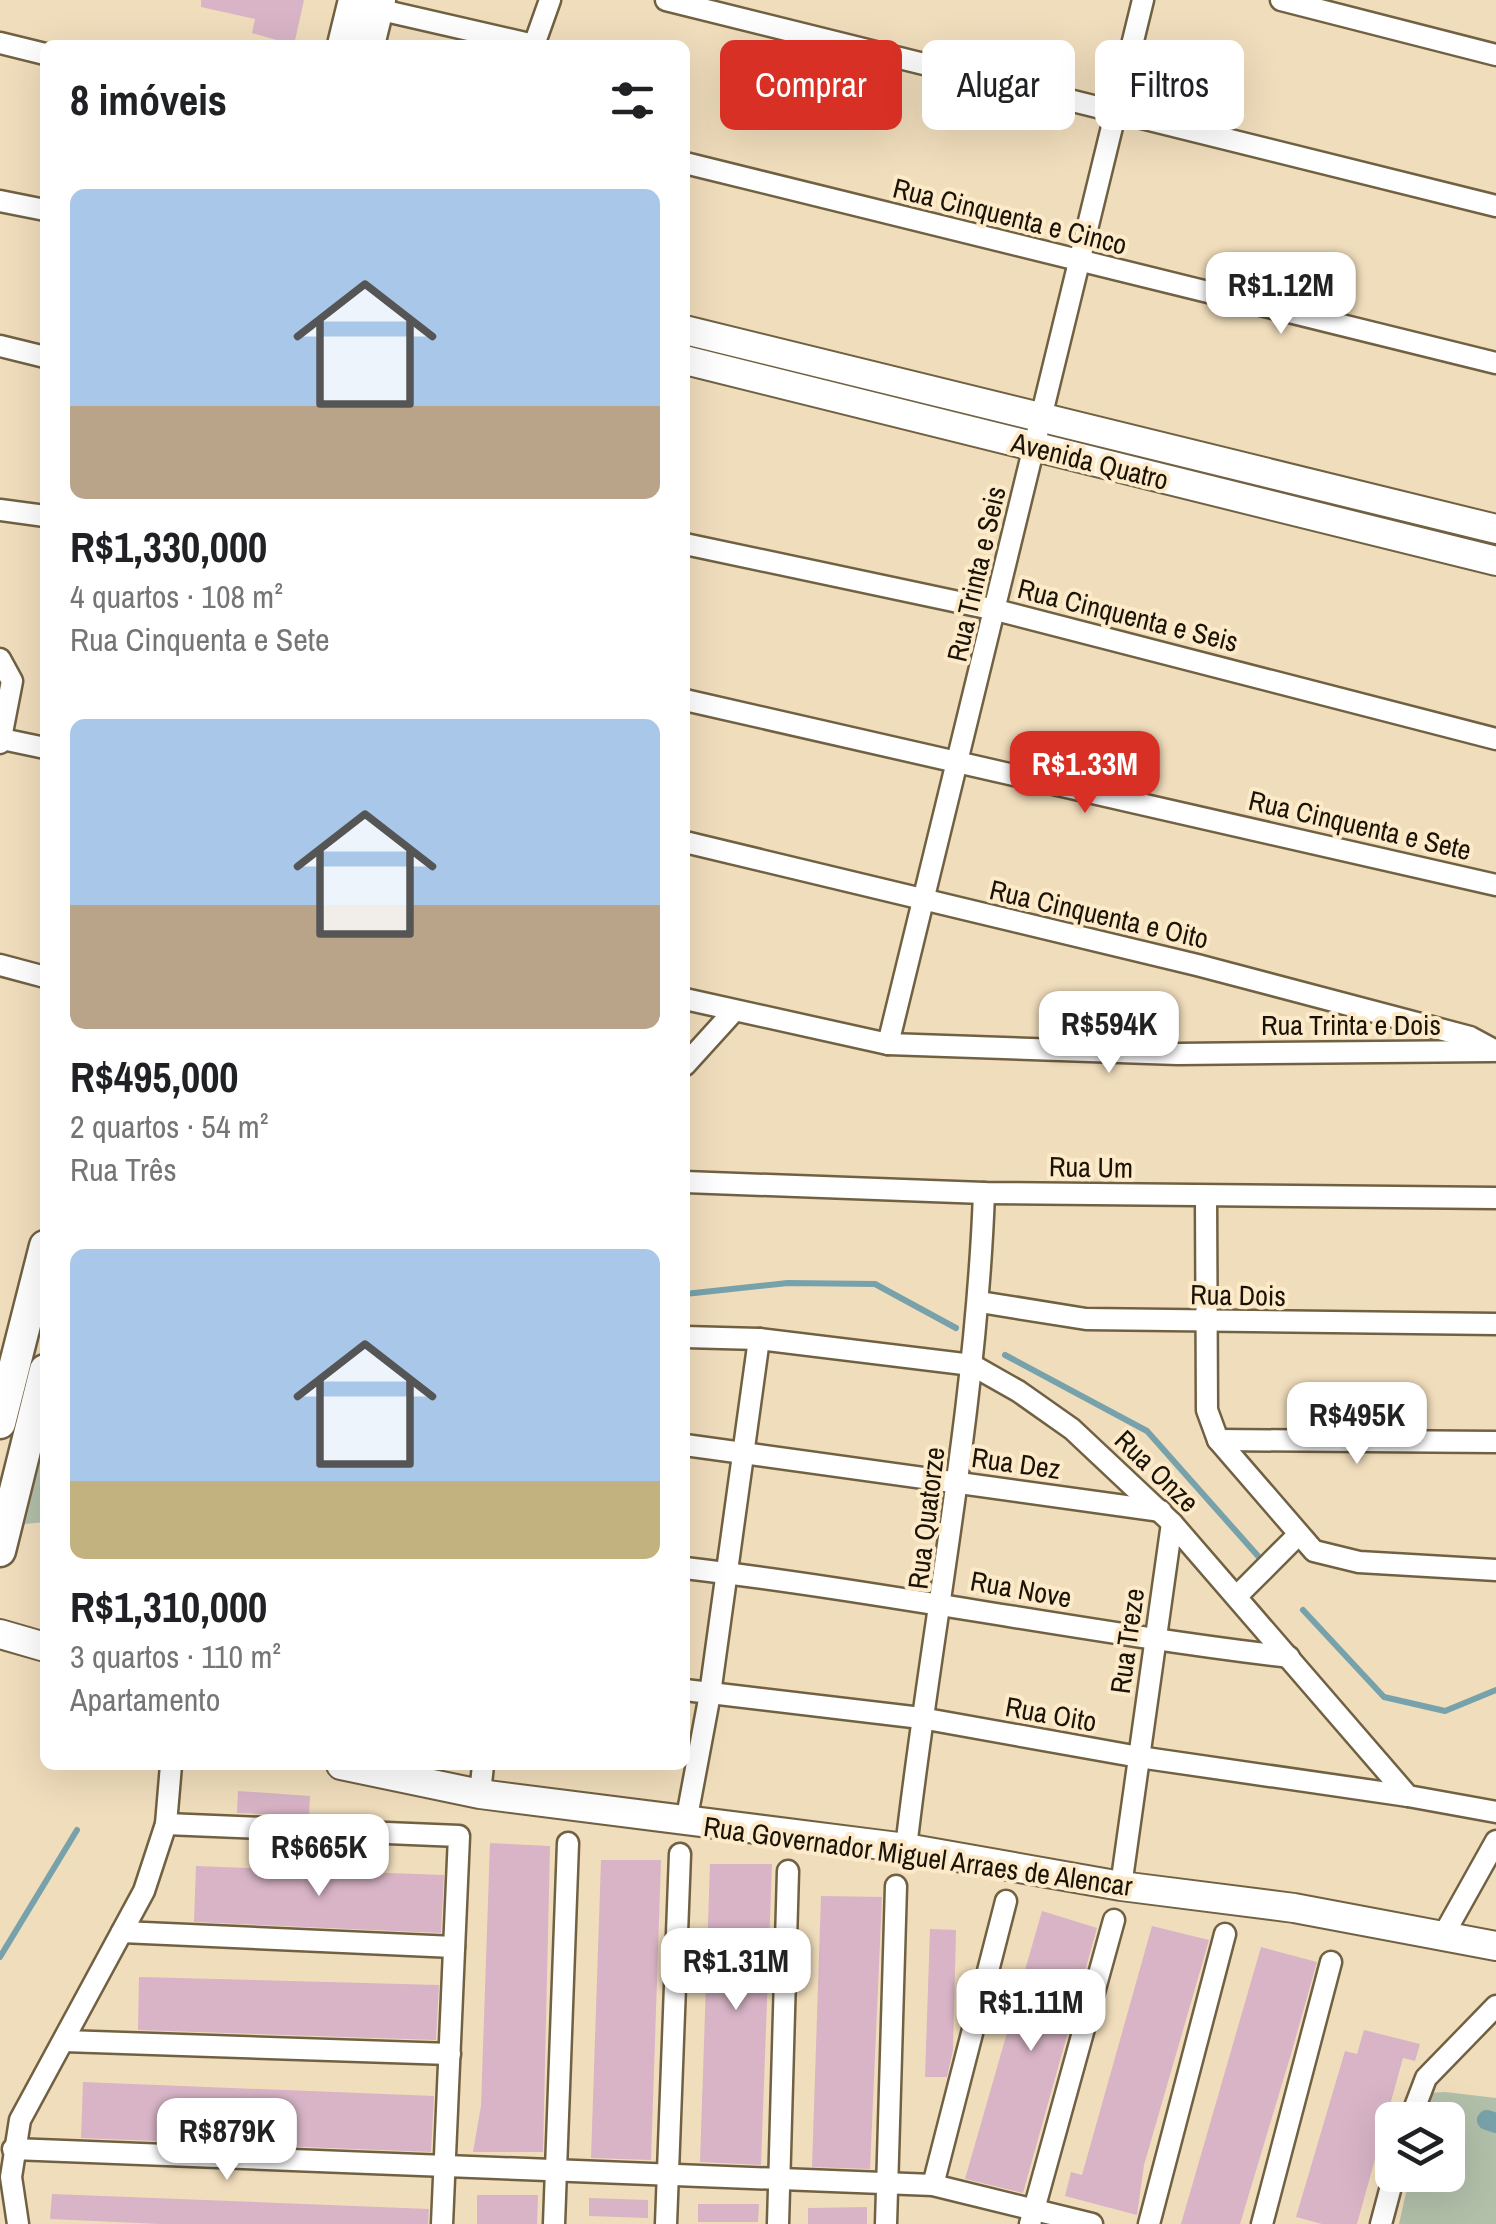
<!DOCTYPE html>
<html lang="pt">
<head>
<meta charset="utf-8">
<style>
	:root { --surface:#fff; --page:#f2f2f2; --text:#202124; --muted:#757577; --accent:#d93025 }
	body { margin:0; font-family:"Archivo Narrow",sans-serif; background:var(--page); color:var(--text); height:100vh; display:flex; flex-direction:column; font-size:38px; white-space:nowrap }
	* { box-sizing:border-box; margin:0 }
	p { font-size:32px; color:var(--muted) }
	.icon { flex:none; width:55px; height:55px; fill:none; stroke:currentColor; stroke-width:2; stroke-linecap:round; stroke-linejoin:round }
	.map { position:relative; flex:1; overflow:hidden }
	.panel { position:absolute; left:40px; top:40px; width:650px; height:1730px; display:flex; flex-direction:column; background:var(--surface); border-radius:15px; box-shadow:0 10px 40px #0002 }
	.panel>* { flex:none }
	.banner { position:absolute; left:720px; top:40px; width:625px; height:90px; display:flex; gap:20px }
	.tools { position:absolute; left:1375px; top:2102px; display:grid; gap:20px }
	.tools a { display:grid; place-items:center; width:90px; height:90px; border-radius:15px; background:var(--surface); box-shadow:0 10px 40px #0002; font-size:50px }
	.price { position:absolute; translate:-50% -85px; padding:0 22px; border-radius:20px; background:#fff; color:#222; font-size:32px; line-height:65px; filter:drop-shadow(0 2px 5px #0008) }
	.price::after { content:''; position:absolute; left:50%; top:60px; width:30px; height:22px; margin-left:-15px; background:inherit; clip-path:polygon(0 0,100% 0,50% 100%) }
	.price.on { background:var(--accent); color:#fff }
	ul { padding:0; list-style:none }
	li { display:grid; align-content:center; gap:20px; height:530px; padding:0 30px }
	li span { display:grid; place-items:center; height:310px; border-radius:15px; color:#555 }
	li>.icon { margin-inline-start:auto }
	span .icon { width:180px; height:180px; fill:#fffc; stroke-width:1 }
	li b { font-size:42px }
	h2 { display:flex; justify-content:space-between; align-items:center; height:120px; padding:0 30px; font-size:42px }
	.tag { padding:0 35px; border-radius:15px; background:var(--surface); box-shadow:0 10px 40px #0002; font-size:35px; line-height:90px }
	.tag.on { background:var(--accent); color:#fff }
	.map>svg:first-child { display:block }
	.green { fill:#b2c0aa }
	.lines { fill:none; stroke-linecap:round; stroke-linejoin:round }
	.stream { stroke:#78a2ab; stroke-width:6 }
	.canal { stroke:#78a2ab; stroke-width:20 }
	.building { fill:#d8b4c6 }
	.minor-casing { stroke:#716143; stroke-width:25 }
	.tertiary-casing { stroke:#716143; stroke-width:32 }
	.secondary-casing { stroke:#716143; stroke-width:35 }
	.minor { stroke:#fff; stroke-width:20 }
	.tertiary { stroke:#fff; stroke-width:28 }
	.secondary { stroke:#fff; stroke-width:30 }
	.labels { text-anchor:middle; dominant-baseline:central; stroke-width:8; stroke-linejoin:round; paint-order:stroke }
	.street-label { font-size:28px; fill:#1a1307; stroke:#fdeac9 }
</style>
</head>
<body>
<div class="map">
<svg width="1496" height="2224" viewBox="0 0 1496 2224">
	<rect width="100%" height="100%" fill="#f0ddbc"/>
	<g class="green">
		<path d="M45,1441V1522L25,1524Z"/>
		<path d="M1445,2092L1496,2098V2224H1399L1410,2175H1448V2120H1423L1429,2093Z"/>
	</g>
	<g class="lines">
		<g class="stream">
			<path d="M685,1294L788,1283L875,1284L956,1328"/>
			<path d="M1005,1355L1147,1431L1258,1556"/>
			<path d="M43,1489L45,1491"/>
			<path d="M1303,1610L1384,1697L1445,1711L1496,1690"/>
			<path d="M0,1957L77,1830"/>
		</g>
		<path class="canal" d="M1487,2120L1496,2123"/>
	</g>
	<g class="building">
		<path d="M201,0H304L294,45L252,33L255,19L201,7Z"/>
		<path d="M238,1791L310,1796L309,1816L237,1813Z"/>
		<path d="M490,1843L550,1846L543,2152H473L481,2106Z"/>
		<path d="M601,1860H661L651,2160L591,2158Z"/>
		<path d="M710,1864H772L761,2165L700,2162Z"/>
		<path d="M196,1866L444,1875L441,1933L194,1922Z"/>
		<path d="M821,1896L882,1897L870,2169L812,2167Z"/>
		<path d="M1042,1911L1097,1928L1023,2193L965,2179Z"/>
		<path d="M1152,1926L1209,1940L1144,2165L1137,2215L1065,2196L1071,2172L1082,2175Z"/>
		<path d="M930,1929L956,1930L953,2050L947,2077H925Z"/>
		<path d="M1261,1947L1317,1962L1291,2054L1240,2224H1181Z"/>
		<path d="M139,1977L439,1985L436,2040L138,2030Z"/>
		<path d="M1364,2030L1420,2044L1415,2061L1403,2058L1357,2224H1322L1296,2217L1345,2051L1357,2054Z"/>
		<path d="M83,2082L434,2096L431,2152L81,2138Z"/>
		<path d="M52,2194L429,2209L428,2224H161L50,2219Z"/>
		<path d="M477,2195H538L537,2224H477Z"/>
		<path d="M589,2198L648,2200V2218L589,2216Z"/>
		<path d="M698,2204H759L758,2222H698Z"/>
		<path d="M867,2207V2224H808V2208Z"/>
	</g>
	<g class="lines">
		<defs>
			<g id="minor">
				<path d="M666,0L1496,206"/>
				<path d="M1281,0L1496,55"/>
				<path d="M377,9L534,45"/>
				<path d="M0,43L45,54"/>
				<path d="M534,45L550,0"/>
				<path d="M685,163L1496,363"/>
				<path d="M0,201L45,210"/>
				<path d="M0,346L45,357"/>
				<path d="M0,510L45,516"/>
				<path d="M685,544L996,610L1496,739"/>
				<path d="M0,659L12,681L0,743"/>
				<path d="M685,700L1496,885"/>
				<path d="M2,739L45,748"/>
				<path d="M685,842L1197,965L1470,1037L1496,1051"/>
				<path d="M0,965L45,977"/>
				<path d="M685,999L888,1044L1178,1054L1491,1051"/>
				<path d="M888,1044L1143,0"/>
				<path d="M685,1065L734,1011"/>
				<path d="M685,1182L984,1193L1496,1198"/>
				<path d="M1206,1196L1207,1410L1218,1440L1314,1551L1359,1562L1496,1570"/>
				<path d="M980,1302L1086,1319L1496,1324"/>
				<path d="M685,1337L759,1339L972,1365L1018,1391L1072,1429L1172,1523L1408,1796L1496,1812"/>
				<path d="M1218,1440L1496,1442"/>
				<path d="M685,1445L1161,1511"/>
				<path d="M685,1568C887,1592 1087,1633 1289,1657"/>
				<path d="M1238,1595L1297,1536"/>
				<path d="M685,1690L921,1718L1139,1757L1408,1796"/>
				<path d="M480,1794L483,1765"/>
				<path d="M686,1822L710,1694L759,1339"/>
				<path d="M166,1824L459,1836L442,2224"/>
				<path d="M906,1848C931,1629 976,1414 984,1193"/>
				<path d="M1121,1886L1172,1523"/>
				<path d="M122,1932L454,1947"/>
				<path d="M1444,1934L1496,1841"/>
				<path d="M64,2041L450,2054"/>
				<path d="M1410,2120L1426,2078L1496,2006"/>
				<path d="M13,2149L933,2185L1092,2224"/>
				<path d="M933,2185L1006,1901"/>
				<path d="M18,2224L11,2177L20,2120L144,1891L166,1824L171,1765"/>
				<path d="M554,2224L568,1843"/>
				<path d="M666,2224L680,1854"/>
				<path d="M778,2224L788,1871"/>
				<path d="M886,2224L896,1886"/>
				<path d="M1030,2224L1114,1920"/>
				<path d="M1149,2224L1225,1934"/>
				<path d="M1262,2224L1331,1962"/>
				<path d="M1381,2224L1394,2175"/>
			</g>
			<g id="tertiary">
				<path d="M685,330L1496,529"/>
				<path d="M685,360L1496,561"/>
				<path d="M0,1634L45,1647"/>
				<path d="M341,1765L480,1794L906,1848L1121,1886L1294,1908L1496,1946"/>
			</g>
			<g id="secondary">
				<path d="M343,45L354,0"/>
				<path d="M369,45L380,0"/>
				<path d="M0,1423L45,1246"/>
				<path d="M0,1551L45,1370"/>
			</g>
		</defs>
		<use href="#minor" class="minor-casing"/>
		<use href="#tertiary" class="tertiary-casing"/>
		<use href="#secondary" class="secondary-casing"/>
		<use href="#minor" class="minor"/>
		<use href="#tertiary" class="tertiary"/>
		<use href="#secondary" class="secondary"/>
	</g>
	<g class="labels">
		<g class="street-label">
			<text transform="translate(1010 216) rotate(14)">Rua Cinquenta e Cinco</text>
			<text transform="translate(1090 461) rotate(14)">Avenida Quatro</text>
			<text transform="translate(976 574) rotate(-77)">Rua Trinta e Seis</text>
			<text transform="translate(1128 615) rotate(14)">Rua Cinquenta e Seis</text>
			<text transform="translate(1360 825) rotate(13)">Rua Cinquenta e Sete</text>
			<text transform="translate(1099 914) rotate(13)">Rua Cinquenta e Oito</text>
			<text x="1351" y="1025">Rua Trinta e Dois</text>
			<text transform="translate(1091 1167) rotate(1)">Rua Um</text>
			<text transform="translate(1238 1295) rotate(1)">Rua Dois</text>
			<text transform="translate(1016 1463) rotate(8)">Rua Dez</text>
			<text transform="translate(1157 1471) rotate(44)">Rua Onze</text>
			<text transform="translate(926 1518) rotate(-83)">Rua Quatorze</text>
			<text transform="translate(1021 1589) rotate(10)">Rua Nove</text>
			<text transform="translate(1127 1641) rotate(-82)">Rua Treze</text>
			<text transform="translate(1051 1714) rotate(10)">Rua Oito</text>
			<text transform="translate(918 1856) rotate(8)">Rua Governador Miguel Arraes de Alencar</text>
		</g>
	</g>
</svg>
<div class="tools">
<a><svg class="icon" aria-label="layers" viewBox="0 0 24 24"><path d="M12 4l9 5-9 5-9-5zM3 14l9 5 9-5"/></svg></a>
</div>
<b class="price" style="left:1281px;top:337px">R$1.12M</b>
<b class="price on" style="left:1085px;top:816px">R$1.33M</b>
<b class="price" style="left:1109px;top:1076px">R$594K</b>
<b class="price" style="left:1357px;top:1467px">R$495K</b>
<b class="price" style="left:319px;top:1899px">R$665K</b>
<b class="price" style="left:736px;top:2013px">R$1.31M</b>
<b class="price" style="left:1031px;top:2054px">R$1.11M</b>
<b class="price" style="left:227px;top:2183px">R$879K</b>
<div class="banner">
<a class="tag on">Comprar</a>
<a class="tag">Alugar</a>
<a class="tag">Filtros</a>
</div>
<section class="panel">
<h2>8 imóveis<svg class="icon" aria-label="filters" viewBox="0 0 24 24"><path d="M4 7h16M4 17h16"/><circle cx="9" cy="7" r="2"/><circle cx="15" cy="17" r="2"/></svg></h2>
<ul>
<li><span style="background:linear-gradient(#a9c7e8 70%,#b9a48a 0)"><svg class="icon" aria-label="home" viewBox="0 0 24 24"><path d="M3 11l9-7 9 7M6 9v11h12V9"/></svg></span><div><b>R$1,330,000</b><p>4 quartos · 108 m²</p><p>Rua Cinquenta e Sete</p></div></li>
<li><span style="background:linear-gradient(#a9c7e8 60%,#b9a48a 0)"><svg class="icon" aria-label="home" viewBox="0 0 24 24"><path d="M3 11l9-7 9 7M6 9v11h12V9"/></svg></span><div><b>R$495,000</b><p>2 quartos · 54 m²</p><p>Rua Três</p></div></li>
<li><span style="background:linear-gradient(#a9c7e8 75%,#c2b280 0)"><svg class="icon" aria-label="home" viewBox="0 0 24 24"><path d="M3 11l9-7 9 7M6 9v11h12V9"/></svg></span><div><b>R$1,310,000</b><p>3 quartos · 110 m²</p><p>Apartamento</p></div></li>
</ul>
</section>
</div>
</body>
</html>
